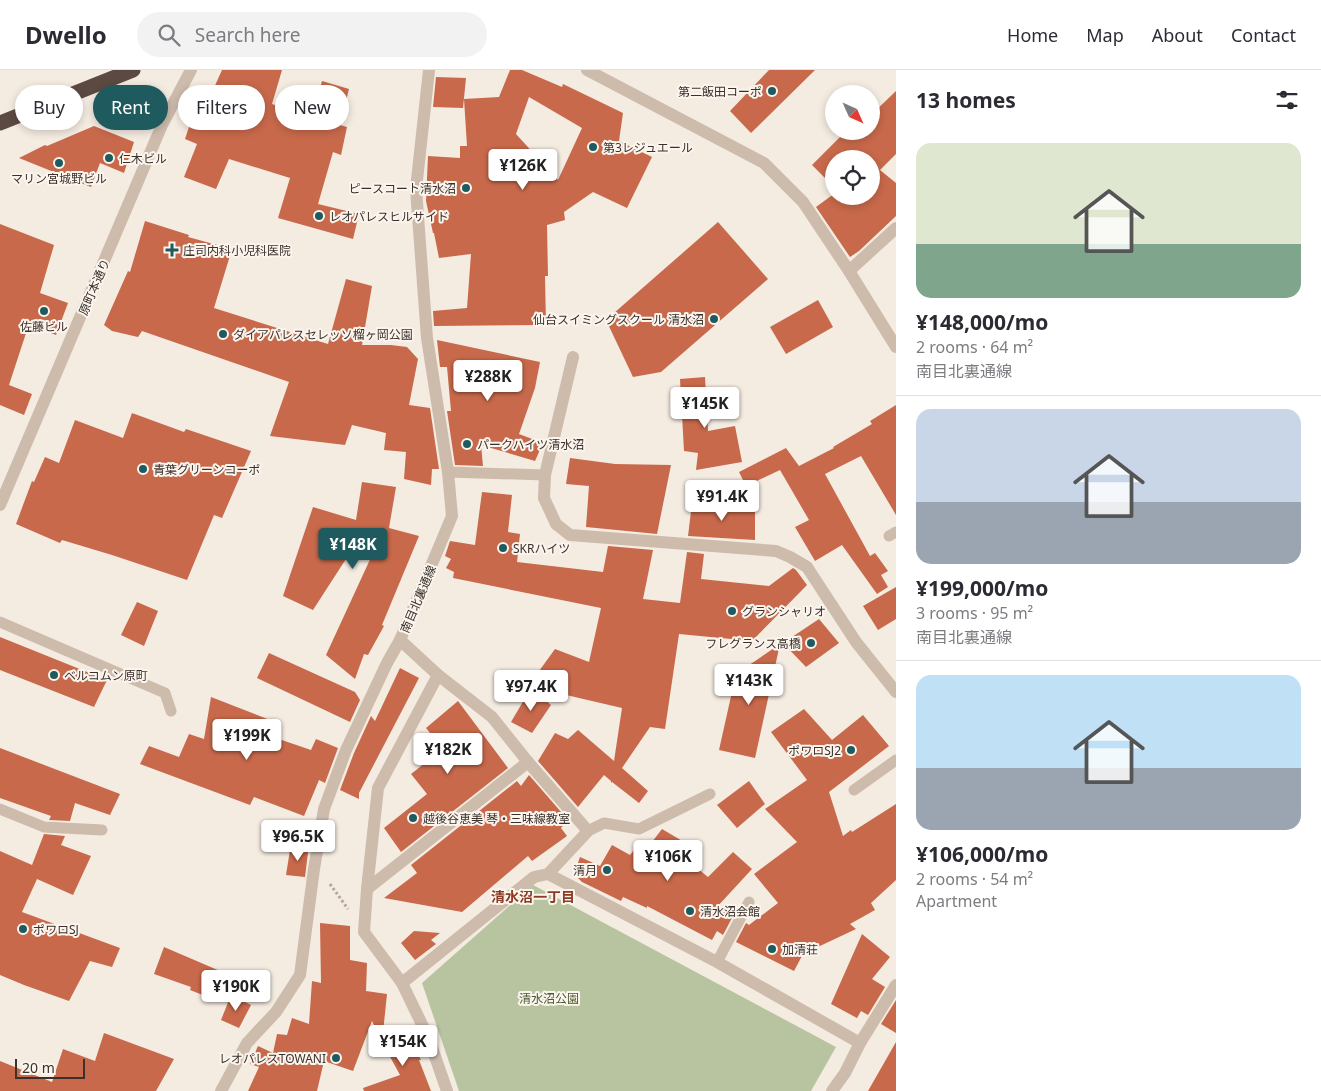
<!DOCTYPE html>
<html lang="en">
<head>
<meta charset="utf-8">
<style>
	:root { --surface:#fff; --page:#f2f2f3; --text:#2b2b33; --muted:#7c7c81; --line:#e1e1e2; --accent:#1f5a5e }
	body { margin:0; font-family:"Noto Sans","Noto Sans JP",sans-serif; background:var(--page); color:var(--text); height:100vh; display:flex; flex-direction:column; font-size:19px; white-space:nowrap }
	* { box-sizing:border-box; margin:0 }
	p { font-size:16px; color:var(--muted) }
	.icon { flex:none; width:28px; height:28px; fill:none; stroke:currentColor; stroke-width:2; stroke-linecap:round; stroke-linejoin:round }
	.map { position:relative; flex:1; overflow:hidden }
	.panel { display:flex; flex-direction:column; background:var(--surface); width:425px }
	.panel>* { flex:none }
	.banner { position:absolute; left:15px; top:15px; width:475px; height:45px; display:flex; gap:10px }
	.needle { width:32px; rotate:135deg }
	.controls { position:absolute; left:825px; top:15px; display:grid; gap:10px }
	.controls a { display:grid; place-items:center; width:55px; height:55px; border-radius:50%; background:var(--surface); box-shadow:0 2px 8px #0003; font-size:25px }
	.scale { position:absolute; left:15px; bottom:12px; width:70px; box-sizing:border-box; padding-left:5px; border:2px solid #3b302b; border-top:0; font-size:14px; line-height:18px; white-space:nowrap; color:#3b302b; -webkit-text-stroke:4px #fbf5ee; paint-order:stroke }
	.price { position:absolute; translate:-50% -42px; padding:0 11px; border-radius:5px; background:#fff; color:#222; font-size:16px; line-height:32px; filter:drop-shadow(0 1px 2px #0008) }
	.price::after { content:''; position:absolute; left:50%; top:30px; width:15px; height:11px; margin-left:-8px; background:inherit; clip-path:polygon(0 0,100% 0,50% 100%) }
	.price.selected { background:var(--accent); color:#fff }
	ul { padding:0; list-style:none }
	li { display:grid; align-content:center; gap:10px; height:265px; padding:0 20px }
	li+li { border-top:1px solid var(--line) }
	li span { display:grid; place-items:center; height:155px; border-radius:15px; color:#555 }
	li>.icon { margin-inline-start:auto }
	span .icon { width:90px; height:90px; fill:#fffc; stroke-width:1 }
	li b { font-size:21px }
	h2 { display:flex; justify-content:space-between; align-items:center; height:60px; padding:0 20px; font-size:21px }
	.pill { padding:0 18px; border-radius:22px; background:var(--surface); box-shadow:0 2px 8px #0003; font-size:18px; line-height:45px }
	.pill.selected { background:var(--accent); color:#fff }
	header { display:flex; align-items:center; gap:30px; box-sizing:border-box; height:70px; padding:0 25px; background:var(--surface); border-bottom:1px solid var(--line) }
	header strong { font-size:24px }
	nav { display:flex; gap:28px; margin-inline-start:auto; font-size:18px }
	.search { width:350px; height:45px; background:var(--page); display:flex; align-items:center; gap:12px; box-sizing:border-box; padding:0 18px; border-radius:28px; color:var(--muted); font-size:19px }
	main { display:flex; flex:1; min-height:0 }
	.map>svg:first-child { display:block }
	.green { fill:#b8c4a0 }
	.building { fill:#c8694b; fill-rule:evenodd }
	.lines { fill:none; stroke-linecap:round; stroke-linejoin:round }
	.path { stroke:#b9a596; stroke-width:3; stroke-dasharray:2.5 2.5; stroke-linecap:butt }
	.lane { stroke:#cdbbac; stroke-width:11 }
	.street { stroke:#cdbbac; stroke-width:12 }
	.highway { stroke:#5c4a42; stroke-width:15 }
	.poi-dot { fill:#1f5a5e; stroke:#fbf5ee; stroke-width:2 }
	.labels { text-anchor:middle; dominant-baseline:central; stroke-width:4; stroke-linejoin:round; paint-order:stroke }
	.poi-label { font-size:12px; fill:#3b302b; stroke:#fbf5ee; text-anchor:start }
	.street-label { font-size:12px; fill:#3b302b; stroke:#fbf5ee }
	.park-label { font-size:12px; fill:#4a5a2e; stroke:#fbf5ee }
	.neighbourhood-label { font-size:14px; font-weight:bold; fill:#8c3b22; stroke:#fbf5ee }
</style>
</head>
<body>
<header>
<strong>Dwello</strong>
<div class="search"><svg class="icon" aria-label="search" viewBox="0 0 24 24"><circle cx="10" cy="10" r="6"/><path d="M15 15l6 6"/></svg>Search here</div>
<nav><a>Home</a><a>Map</a><a>About</a><a>Contact</a></nav>
</header>
<main>
<div class="map">
<svg width="896" height="1021" viewBox="0 0 896 1021">
	<rect width="100%" height="100%" fill="#f4ebe1"/>
	<path class="green" d="M533,815L836,977L811,1021H459L422,913Z"/>
	<g class="building">
		<path d="M222,0H282L272,34L312,47L322,11L349,19L340,55L347,57L341,85L333,82L318,134L359,144L353,169L278,148L290,108L229,89L216,119L184,107L197,74L185,69L192,48L199,51Z"/>
		<path d="M510,0H522L562,17L563,14L623,43L619,71L652,87L627,138L593,122L564,142L565,150L547,155L548,206H545L546,255L434,256L433,241L467,238L471,184L439,188L434,163H433L426,131L428,86L460,88V76H467L464,29L499,27ZM529,27L582,58L558,110L516,64Z"/>
		<path d="M769,0H815L751,63L730,41Z"/>
		<path d="M436,7L466,8L463,38L433,37Z"/>
		<path d="M896,21V84L880,100L896,113V146L859,181L850,187L816,137L831,126H871V89H834V117L812,95L846,61H871V45Z"/>
		<path d="M94,56L134,72L124,103L100,93L91,117L19,88L45,75L47,76Z"/>
		<path d="M145,151L189,165L188,167L232,179L214,238L328,274L346,209L372,216L362,275H391L407,277L418,289L409,335L430,338L439,399H432L431,415L404,409L406,382L384,380L386,363L352,355L345,375L270,366L289,312L142,261L138,267L112,261L104,255L128,201L130,202Z"/>
		<path d="M718,152L768,209L661,302L633,307L606,250Z"/>
		<path d="M0,154L54,175L40,223L68,233L56,265L29,254L9,315L32,324L24,345L0,335Z"/>
		<path d="M818,230L833,257L786,284L770,257Z"/>
		<path d="M437,270L540,292L535,318L519,364L543,373L535,391L481,375L483,396L455,395L447,341H451L447,297H440Z"/>
		<path d="M705,307L708,361L735,356L742,392L696,400L698,383L684,381L680,309Z"/>
		<path d="M896,335V445L861,386L825,404L870,486L875,483L888,501L881,505L888,517L877,524L842,475L815,491L795,457L809,450L780,400L746,416L739,402L786,378L799,396L834,378L833,377L872,354L870,351Z"/>
		<path d="M132,343L184,362L186,359L251,381L222,448L214,445L187,510L112,485L62,470L60,473L16,454L32,411L34,412L45,387L59,393L75,350L123,368Z"/>
		<path d="M570,388L615,394L671,395L657,464L586,457L589,416L566,414Z"/>
		<path d="M362,412L396,417L389,458L419,466L382,555L384,556L368,585L364,584L355,609L326,585L379,470L364,461L313,540L283,526L313,437L356,450Z"/>
		<path d="M482,422L512,425L508,462L520,464L517,492L603,502L608,476L653,480L643,529L680,533L687,482L704,484L701,509L769,516L793,498L796,500L807,515L752,571L679,564L665,659L650,657L622,698L648,721L639,733L612,712L611,713V711L604,705L578,737L538,691L555,663L568,669L578,660L614,691L622,638L532,617L536,609L534,608L555,579L589,592L601,538L453,508L454,502L446,498L451,489L445,486L450,471L475,475Z"/>
		<path d="M692,433L755,438V470L688,466Z"/>
		<path d="M896,517V549L878,560L863,536Z"/>
		<path d="M137,532L158,541L144,576L121,565Z"/>
		<path d="M819,549L839,573L806,597L783,573Z"/>
		<path d="M0,567L107,610L94,637L0,600Z"/>
		<path d="M780,574L755,688L719,680L736,604Z"/>
		<path d="M269,583L355,622L360,630L350,652L257,608Z"/>
		<path d="M400,598L419,608L359,723V729L340,720L354,683L371,646L375,651Z"/>
		<path d="M531,618L551,635L532,663L511,652Z"/>
		<path d="M211,627L280,654L273,667L311,680L316,669L338,678L325,713L319,710L304,746L254,727L250,735L140,694L149,676L179,687L189,664L204,669Z"/>
		<path d="M458,631L508,698L401,782L384,758L427,724L411,704L443,679L426,658Z"/>
		<path d="M804,639L832,670L863,645L889,676L829,722L843,766L851,760L852,762L896,734V810L871,833L875,840L850,854L856,859L803,884L794,901L736,872L746,853L749,855L778,833L754,804L797,772L765,739L807,710L771,662Z"/>
		<path d="M0,678L120,724L110,745L75,733L70,751L49,750L51,746L0,728Z"/>
		<path d="M529,705L568,750L561,758L567,766L532,791L528,786L462,842L384,828L417,803L411,795L517,711L521,716Z"/>
		<path d="M749,711L765,734L737,758L717,735Z"/>
		<path d="M662,759L689,775L681,785L708,807L733,782L752,799L716,838L733,846L723,865L717,861L712,870L647,836V838L623,827L621,831L582,812L574,804L580,787L600,796L612,775L630,785L642,770L652,772Z"/>
		<path d="M44,764L65,766L61,775L91,786L73,825L37,809L22,842L120,878L112,897L90,891L69,931L24,915L0,905V781L32,795Z"/>
		<path d="M309,774L305,807L286,805L290,780Z"/>
		<path d="M320,853L350,856V890L367,893L366,921L387,924L382,972L372,951L353,1001L324,991L317,1021H248L259,997L250,994L258,976L273,983L277,964L287,965L292,948L309,954L312,911L321,913Z"/>
		<path d="M414,861L440,863L431,870L436,874L415,890L401,873Z"/>
		<path d="M862,864L890,887L872,909L885,917L868,945L861,941L857,948L831,934Z"/>
		<path d="M164,877L227,904L218,931L190,920L191,917L154,904Z"/>
		<path d="M231,925L251,935L239,958L221,950Z"/>
		<path d="M896,930V963L881,954Z"/>
		<path d="M405,959L421,990H419L431,1021H364L363,1018L400,1005L382,972Z"/>
		<path d="M104,963L174,989L156,1021H0V991L52,1012L63,979L95,991Z"/>
		<path d="M896,972V1021H868Z"/>
	</g>
	<g class="lines">
		<path class="path" d="M330,814L348,839"/>
		<g class="lane">
			<path d="M448,402L545,405"/>
			<path d="M889,466L896,462"/>
			<path d="M0,552L165,623L171,641"/>
			<path d="M854,720L896,690"/>
			<path d="M0,739L44,757L102,760"/>
			<path d="M588,761L604,753L639,759L710,724"/>
			<path d="M717,892L749,832"/>
		</g>
		<g class="street">
			<path d="M587,0L764,93L803,132L849,201L896,277"/>
			<path d="M849,201L896,158"/>
			<path d="M573,287L545,405L544,428L556,454L570,465L776,481L790,487L807,497L856,572L896,622"/>
			<path d="M0,435L162,55L191,0"/>
			<path d="M400,570L438,605L492,647L528,692L588,761L548,804"/>
			<path d="M367,819L528,692"/>
			<path d="M402,913L364,862L367,819L378,718L438,605"/>
			<path d="M221,1021L247,973L276,942L300,905L314,799L324,739L346,680L387,593L400,570L452,446L448,402L427,268L416,119L429,0"/>
			<path d="M447,1021L429,969L402,913L534,807L548,804L717,892L860,973"/>
			<path d="M832,1021L845,1003L860,973L896,915"/>
		</g>
		<path class="highway" d="M0,53L133,0"/>
	</g>
	<g class="poi-dot">
		<circle cx="772" cy="21" r="5"/>
		<circle cx="593" cy="77" r="5"/>
		<circle cx="109" cy="88" r="5"/>
		<circle cx="59" cy="93" r="5"/>
		<circle cx="466" cy="118" r="5"/>
		<circle cx="319" cy="146" r="5"/>
		<path d="M169.5 172.5h5v5h5v5h-5v5h-5v-5h-5v-5h5z"/>
		<circle cx="44" cy="241" r="5"/>
		<circle cx="714" cy="249" r="5"/>
		<circle cx="223" cy="264" r="5"/>
		<circle cx="467" cy="374" r="5"/>
		<circle cx="143" cy="399" r="5"/>
		<circle cx="503" cy="478" r="5"/>
		<circle cx="732" cy="541" r="5"/>
		<circle cx="811" cy="573" r="5"/>
		<circle cx="54" cy="605" r="5"/>
		<circle cx="851" cy="680" r="5"/>
		<circle cx="413" cy="748" r="5"/>
		<circle cx="607" cy="800" r="5"/>
		<circle cx="690" cy="841" r="5"/>
		<circle cx="23" cy="859" r="5"/>
		<circle cx="772" cy="879" r="5"/>
		<circle cx="336" cy="988" r="5"/>
	</g>
	<g class="labels">
		<g class="poi-label">
			<text x="762" y="21" text-anchor="end">第二飯田コーポ</text>
			<text x="603" y="77">第3レジュエール</text>
			<text x="119" y="88">仁木ビル</text>
			<text x="59" y="108" text-anchor="middle">マリン宮城野ビル</text>
			<text x="456" y="118" text-anchor="end">ピースコート清水沼</text>
			<text x="329" y="146">レオパレスヒルサイド</text>
			<text x="183" y="180">庄司内科小児科医院</text>
			<text x="704" y="249" text-anchor="end">仙台スイミングスクール 清水沼</text>
			<text x="44" y="256" text-anchor="middle">佐藤ビル</text>
			<text x="233" y="264">ダイアパレスセレッソ榴ヶ岡公園</text>
			<text x="477" y="374">パークハイツ清水沼</text>
			<text x="153" y="399">青葉グリーンコーポ</text>
			<text x="513" y="478">SKRハイツ</text>
			<text x="742" y="541">グランシャリオ</text>
			<text x="801" y="573" text-anchor="end">フレグランス高橋</text>
			<text x="64" y="605">ベルコムン原町</text>
			<text x="841" y="680" text-anchor="end">ポワロSJ2</text>
			<text x="423" y="748">越後谷恵美 琴・三味線教室</text>
			<text x="597" y="800" text-anchor="end">清月</text>
			<text x="700" y="841">清水沼会館</text>
			<text x="33" y="859">ポワロSJ</text>
			<text x="782" y="879">加清荘</text>
			<text x="326" y="988" text-anchor="end">レオパレスTOWANI</text>
		</g>
		<g class="street-label">
			<text transform="translate(94 217) rotate(-67)">原町本通り</text>
			<text transform="translate(418 529) rotate(-67)">南目北裏通線</text>
		</g>
		<g class="park-label">
			<text x="549" y="928">清水沼公園</text>
		</g>
		<g class="neighbourhood-label">
			<text x="533" y="826">清水沼一丁目</text>
		</g>
	</g>
</svg>
<div class="controls">
<a><svg class="needle" viewBox="-14 -14 28 28"><path d="M0-13l5 13h-10z" fill="#e53935"/><path d="M0 13l5-13h-10z" fill="#7c7c81"/></svg></a>
<a><svg class="icon" aria-label="locate" viewBox="0 0 24 24"><circle cx="12" cy="12" r="6"/><path d="M12 2v4M12 18v4M2 12h4M18 12h4"/></svg></a>
</div>
<div class="scale">20 m</div>
<b class="price" style="left:523px;top:121px">¥126K</b>
<b class="price" style="left:488px;top:332px">¥288K</b>
<b class="price" style="left:705px;top:359px">¥145K</b>
<b class="price" style="left:722px;top:452px">¥91.4K</b>
<b class="price selected" style="left:353px;top:500px">¥148K</b>
<b class="price" style="left:749px;top:636px">¥143K</b>
<b class="price" style="left:531px;top:642px">¥97.4K</b>
<b class="price" style="left:247px;top:691px">¥199K</b>
<b class="price" style="left:448px;top:705px">¥182K</b>
<b class="price" style="left:298px;top:792px">¥96.5K</b>
<b class="price" style="left:668px;top:812px">¥106K</b>
<b class="price" style="left:236px;top:942px">¥190K</b>
<b class="price" style="left:403px;top:997px">¥154K</b>
<div class="banner">
<a class="pill">Buy</a>
<a class="pill selected">Rent</a>
<a class="pill">Filters</a>
<a class="pill">New</a>
</div>
</div>
<section class="panel">
<h2>13 homes<svg class="icon" aria-label="filters" viewBox="0 0 24 24"><path d="M4 7h16M4 17h16"/><circle cx="9" cy="7" r="2"/><circle cx="15" cy="17" r="2"/></svg></h2>
<ul>
<li><span style="background:linear-gradient(#dfe7d0 65%,#7fa58c 0)"><svg class="icon" aria-label="home" viewBox="0 0 24 24"><path d="M3 11l9-7 9 7M6 9v11h12V9"/></svg></span><div><b>¥148,000/mo</b><p>2 rooms · 64 m²</p><p>南目北裏通線</p></div></li>
<li><span style="background:linear-gradient(#c9d6e8 60%,#9aa5b1 0)"><svg class="icon" aria-label="home" viewBox="0 0 24 24"><path d="M3 11l9-7 9 7M6 9v11h12V9"/></svg></span><div><b>¥199,000/mo</b><p>3 rooms · 95 m²</p><p>南目北裏通線</p></div></li>
<li><span style="background:linear-gradient(#bfe0f5 60%,#9aa5b1 0)"><svg class="icon" aria-label="home" viewBox="0 0 24 24"><path d="M3 11l9-7 9 7M6 9v11h12V9"/></svg></span><div><b>¥106,000/mo</b><p>2 rooms · 54 m²</p><p>Apartment</p></div></li>
</ul>
</section>
</main>
</body>
</html>
